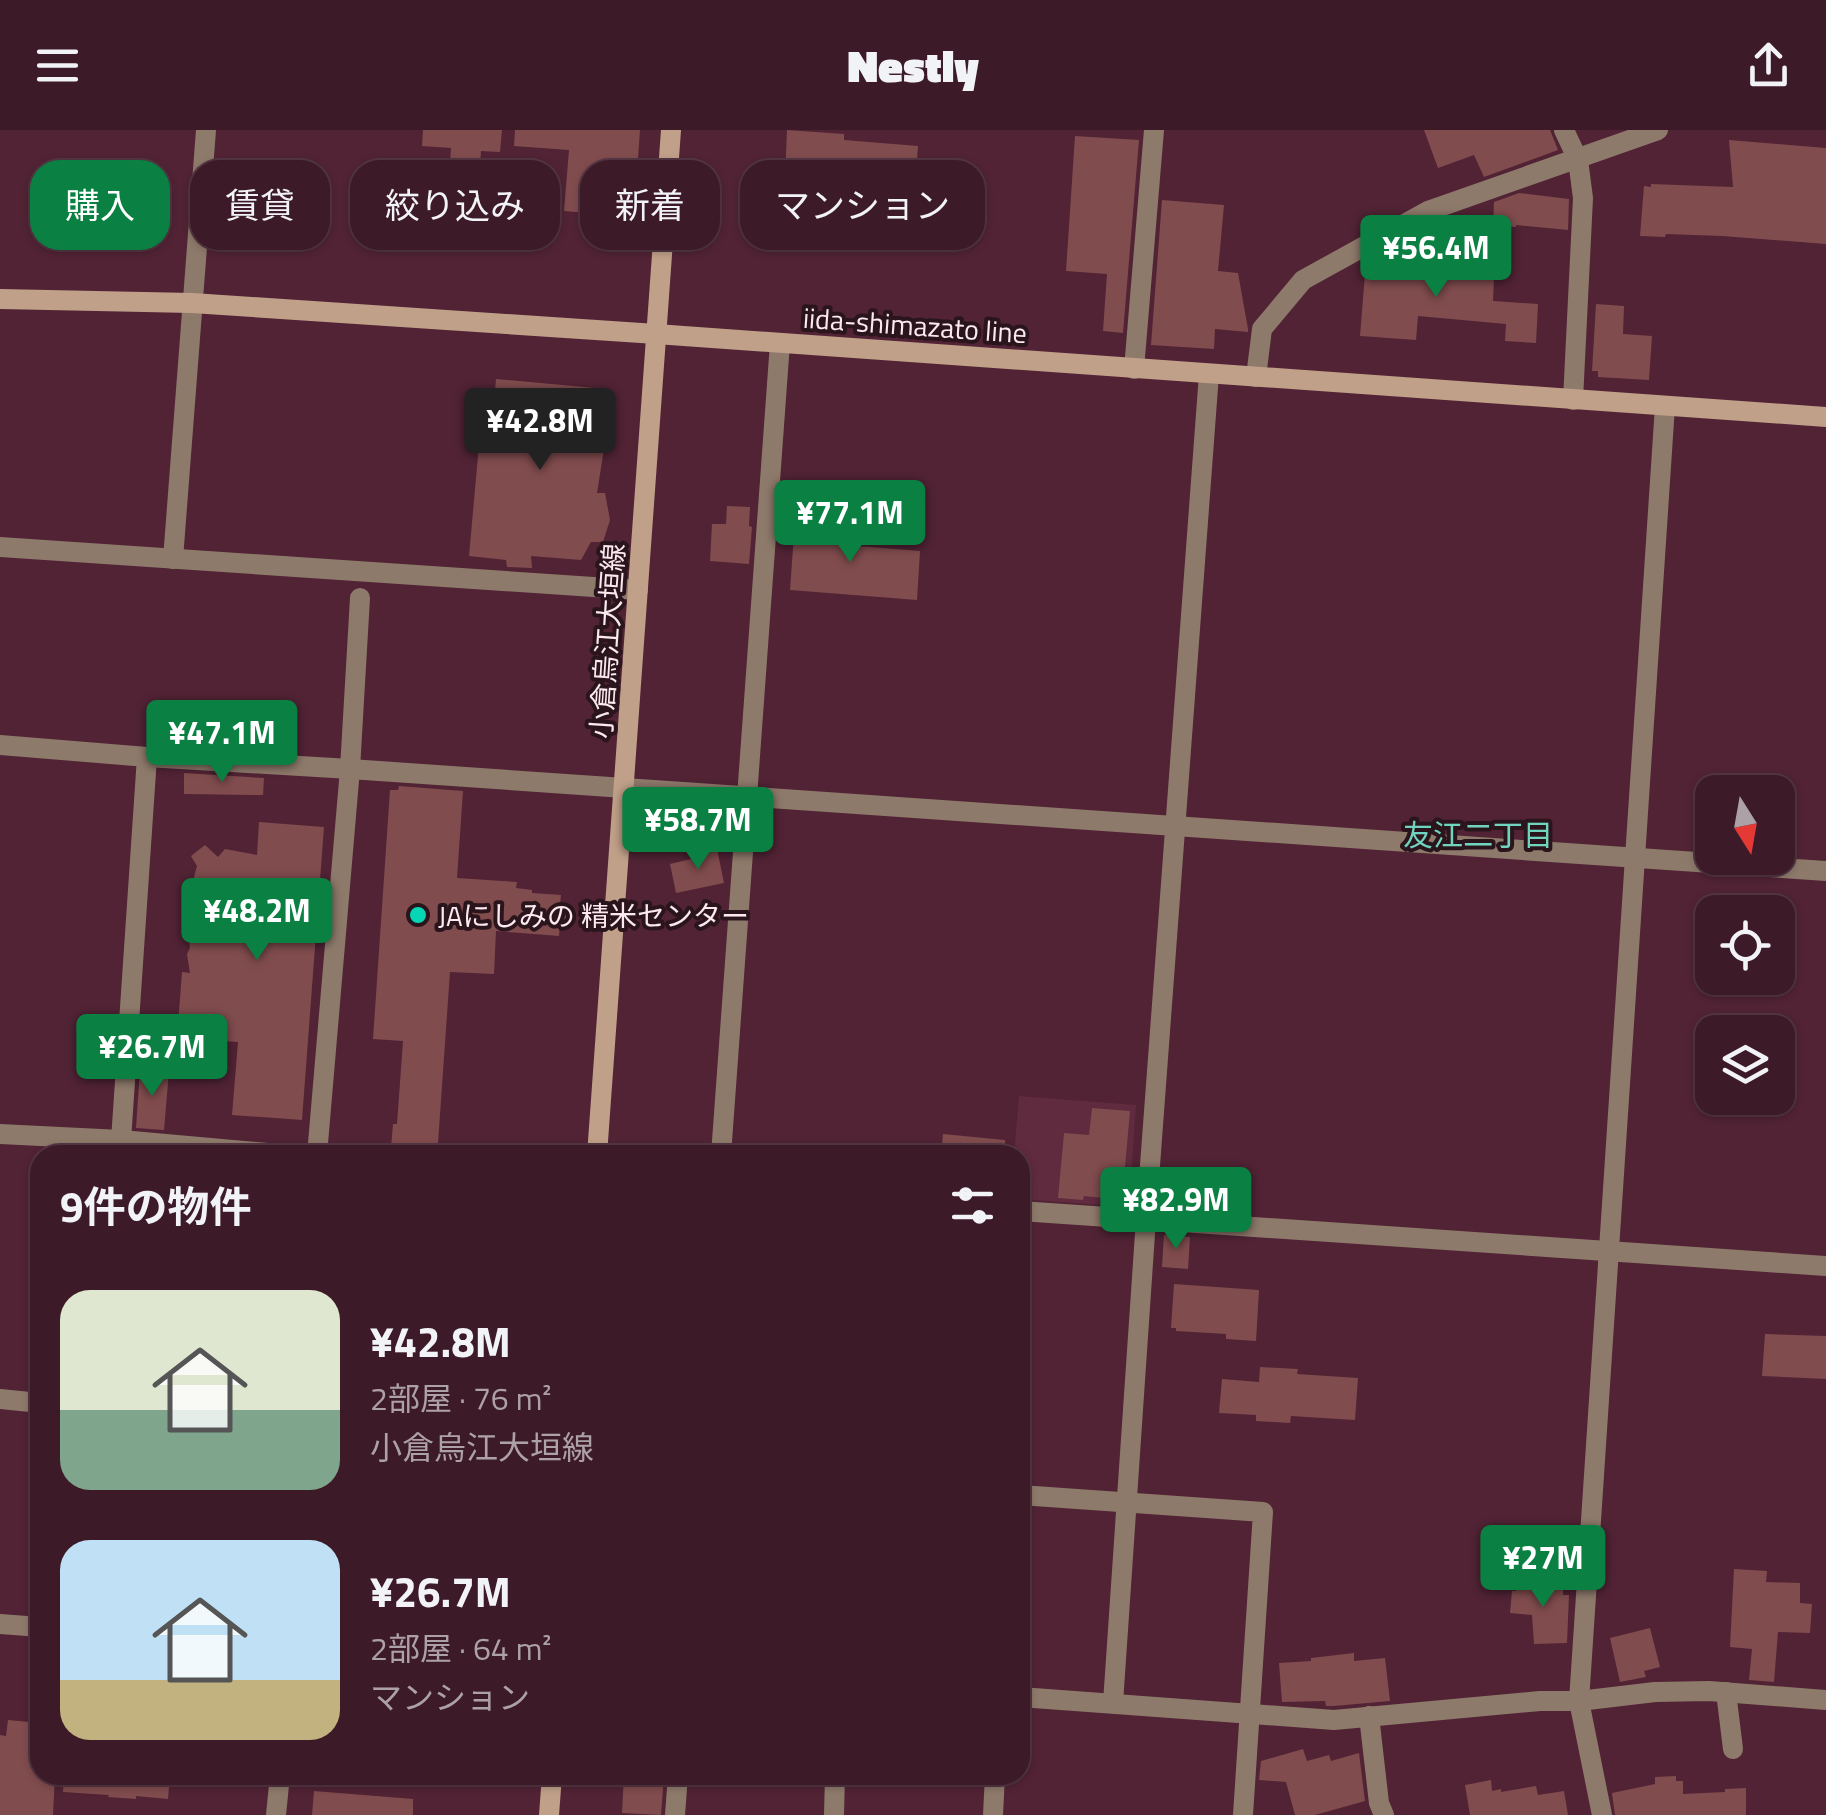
<!DOCTYPE html>
<html lang="ja">
<head>
<meta charset="utf-8">
<style>
	:root { --surface:#3d1a28; --page:#442330; --text:#f1f3f6; --muted:#ada1a8; --line:#563845; --accent:#0b8043 }
	body { margin:0; font-family:"Titillium Web","Noto Sans JP",sans-serif; background:var(--page); color:var(--text); height:100vh; display:flex; flex-direction:column; font-size:38px; white-space:nowrap }
	* { box-sizing:border-box; margin:0 }
	p { font-size:32px; color:var(--muted) }
	.icon { flex:none; width:55px; height:55px; fill:none; stroke:currentColor; stroke-width:2; stroke-linecap:round; stroke-linejoin:round }
	.map { position:relative; flex:1; overflow:hidden }
	.drawer { position:absolute; left:30px; top:1015px; width:1000px; height:640px; display:flex; flex-direction:column; background:var(--surface); border-radius:30px; box-shadow:0 2px 8px #0004,0 0 0 2px var(--line) }
	.drawer>* { flex:none }
	.banner { position:absolute; left:30px; top:30px; width:1000px; height:90px; display:flex; gap:20px }
	.needle { width:65px; rotate:169deg }
	.fabs { position:absolute; left:1695px; top:645px; display:grid; gap:20px }
	.fabs a { display:grid; place-items:center; width:100px; height:100px; border-radius:20px; background:var(--surface); box-shadow:0 2px 8px #0004,0 0 0 2px var(--line); font-size:50px }
	.price { position:absolute; translate:-50% -85px; padding:0 22px; border-radius:10px; background:var(--accent); color:#fff; font-size:32px; line-height:65px; filter:drop-shadow(0 2px 5px #0008) }
	.price::after { content:''; position:absolute; left:50%; top:60px; width:30px; height:22px; margin-left:-15px; background:inherit; clip-path:polygon(0 0,100% 0,50% 100%) }
	.price.current { background:#222; color:#fff }
	ul { padding:0; list-style:none }
	li { display:flex; align-items:center; gap:30px; height:250px; padding:0 30px }
	li span { display:grid; place-items:center; flex:none; width:280px; height:200px; border-radius:30px; color:#555 }
	li>.icon { margin-inline-start:auto }
	span .icon { width:120px; height:120px; fill:#fffc; stroke-width:1 }
	li b { font-size:42px }
	h2 { display:flex; justify-content:space-between; align-items:center; height:120px; padding:0 30px; font-size:42px }
	.chip { padding:0 35px; border-radius:30px; background:var(--surface); box-shadow:0 2px 8px #0004,0 0 0 2px var(--line); font-size:35px; line-height:90px }
	.chip.current { background:var(--accent); color:#fff }
	header { display:flex; justify-content:space-between; align-items:center; height:130px; padding:0 30px; background:var(--surface); font-size:45px; font-weight:800 }
	.map>svg:first-child { display:block }
	.built { fill:#602a3f }
	.building { fill:#814c4e }
	.lines { fill:none; stroke-linecap:round; stroke-linejoin:round }
	.street { stroke:#8e7a6b; stroke-width:20 }
	.secondary { stroke:#c0a089; stroke-width:20 }
	.poi-dot { fill:#06d5b6; stroke:#2a151d; stroke-width:4 }
	.labels { text-anchor:middle; dominant-baseline:central; stroke-width:8; stroke-linejoin:round; paint-order:stroke }
	.street-label { font-size:28px; fill:#fce9ef; stroke:#2a151d }
	.poi-label { font-size:28px; fill:#fce9ef; stroke:#2a151d; text-anchor:start }
	.neighbourhood-label { font-size:30px; fill:#71d4be; stroke:#2a151d }
</style>
</head>
<body>
<header><svg class="icon" aria-label="menu" viewBox="0 0 24 24"><path d="M4 6h16M4 12h16M4 18h16"/></svg>Nestly<svg class="icon" aria-label="share" viewBox="0 0 24 24"><path d="M12 15V3M7 8l5-5 5 5M5 13v7h14v-7"/></svg></header>
<div class="map">
<svg width="1826" height="1685" viewBox="0 0 1826 1685">
	<rect width="100%" height="100%" fill="#512335"/>
	<path class="built" d="M1019,966L1136,975L1129,1077L1020,1069V1025H1014Z"/>
	<g class="building">
		<path d="M423,0H502L500,22L481,21L480,35L450,33L451,18L422,16Z"/>
		<path d="M515,0H640L638,29H630L625,86L564,81L569,20L514,16Z"/>
		<path d="M787,0L844,4V10L918,16L915,59L785,49Z"/>
		<path d="M1424,0H1550L1558,20L1484,47L1474,25L1438,38Z"/>
		<path d="M1075,6L1139,10L1123,203L1103,201L1107,144L1066,141Z"/>
		<path d="M1729,10L1826,18V114L1722,106L1666,104L1665,107L1640,106L1644,56L1651,57V54L1733,57Z"/>
		<path d="M1519,63L1569,69L1568,100L1516,95V97L1493,95L1494,72Z"/>
		<path d="M1162,70L1224,75L1218,141L1238,143L1248,199V202L1215,199L1214,219L1151,215Z"/>
		<path d="M1403,126L1456,130L1455,141L1484,143V146L1494,147L1493,171L1538,174L1536,213L1505,211L1506,194L1418,186L1416,210L1360,206L1366,131L1403,132Z"/>
		<path d="M1596,174L1624,176L1623,204L1652,206L1649,250L1598,247V241H1592Z"/>
		<path d="M496,249L595,258L593,266L612,268L597,363H605L610,390L603,412H591L581,430L531,426L532,438L507,437L506,430L469,426L484,259L495,260Z"/>
		<path d="M727,376L750,377L749,396L752,397L749,434L710,431L712,394H726Z"/>
		<path d="M795,390L846,393L844,415L920,421L917,470L790,460Z"/>
		<path d="M184,643L264,648L263,665L184,664Z"/>
		<path d="M399,656L463,661L457,748L517,752L516,758L532,760V763L561,765L560,774L569,775L567,796L560,795L559,806L496,801L494,844L450,842L438,1013H430L429,1020L391,1018L393,994H397L403,911L373,909L390,660H398Z"/>
		<path d="M259,692L324,697L302,990L232,985L238,912L177,908L182,842L190,843L187,824L190,818L188,799L194,794L190,780L194,761L191,758L197,736L191,726L205,715L218,727L225,719L257,725Z"/>
		<path d="M717,719L724,753L676,763L670,734L691,729L690,725Z"/>
		<path d="M140,939L169,941L164,1000L136,998Z"/>
		<path d="M1092,978L1130,981L1122,1070L1084,1066L1083,1070L1058,1068L1064,1003L1089,1005Z"/>
		<path d="M943,1004L1005,1010V1025H941Z"/>
		<path d="M1164,1105L1190,1107L1188,1139L1162,1137Z"/>
		<path d="M1174,1154L1259,1160L1256,1211L1226,1209V1204L1176,1201V1198H1171Z"/>
		<path d="M1765,1204L1826,1206V1249L1762,1246Z"/>
		<path d="M1260,1237L1298,1239L1297,1244L1358,1248L1355,1290L1291,1286L1290,1293L1256,1291V1285L1219,1283L1222,1249L1259,1252Z"/>
		<path d="M1734,1439L1767,1441L1766,1452L1800,1453V1473L1812,1474L1810,1503L1778,1502L1774,1552L1749,1550L1752,1519L1730,1517Z"/>
		<path d="M1517,1450L1563,1453V1465H1569L1567,1513L1534,1514L1532,1485L1510,1483L1512,1461H1516Z"/>
		<path d="M1650,1498L1660,1537L1644,1541L1646,1547L1620,1552L1610,1508Z"/>
		<path d="M1354,1523V1531L1385,1528L1390,1571L1334,1576H1326L1325,1571L1282,1572L1279,1533L1311,1531V1528Z"/>
		<path d="M8,1590L40,1593L36,1645H55L53,1685H0V1605L6,1606Z"/>
		<path d="M1303,1619L1307,1631L1329,1625L1331,1631L1359,1623L1365,1671L1315,1685H1295L1286,1652L1259,1650L1261,1631Z"/>
		<path d="M64,1645H170L168,1669L136,1666V1669L108,1667L109,1665L63,1662Z"/>
		<path d="M624,1645H664L661,1685L622,1683Z"/>
		<path d="M1676,1646V1651H1683V1664L1725,1662V1659L1746,1658V1685H1615L1612,1663L1655,1654V1647Z"/>
		<path d="M1491,1650L1492,1661L1501,1659V1662L1536,1656L1538,1665L1564,1661L1568,1685H1470L1465,1655Z"/>
		<path d="M314,1661L413,1669V1685H312Z"/>
	</g>
	<g class="lines">
		<g class="street">
			<path d="M1564,0L1578,30L1583,68L1573,270"/>
			<path d="M1134,239L1154,0"/>
			<path d="M1256,247L1262,199L1303,150L1428,81L1658,0"/>
			<path d="M0,417L638,460"/>
			<path d="M173,429L206,0"/>
			<path d="M0,615L147,627L120,1025"/>
			<path d="M147,627L350,639L360,468"/>
			<path d="M0,1004L121,1010L290,1025"/>
			<path d="M317,1025L350,639L1826,741"/>
			<path d="M721,1025L780,213"/>
			<path d="M1020,1081L1826,1136"/>
			<path d="M0,1269L40,1273"/>
			<path d="M1020,1365L1263,1382L1243,1685"/>
			<path d="M0,1494L40,1497"/>
			<path d="M1726,1562L1733,1619"/>
			<path d="M1020,1567L1334,1590L1540,1571H1579L1655,1562L1709,1561L1826,1570"/>
			<path d="M1113,1573L1146,1089L1209,244"/>
			<path d="M1369,1586L1379,1673L1384,1685"/>
			<path d="M276,1685L280,1645"/>
			<path d="M675,1685L678,1645"/>
			<path d="M834,1685L835,1645"/>
			<path d="M993,1685L995,1645"/>
			<path d="M1602,1685L1579,1571L1665,276"/>
		</g>
		<g class="secondary">
			<path d="M0,169L192,173L656,204L1826,287"/>
			<path d="M597,1025L671,0"/>
			<path d="M549,1685L552,1645"/>
		</g>
	</g>
	<circle class="poi-dot" cx="418" cy="785" r="10"/>
	<g class="labels">
		<g class="street-label">
			<text transform="translate(915 195) rotate(4)">iida-shimazato line</text>
			<text transform="translate(607 511) rotate(-86)">小倉烏江大垣線</text>
		</g>
		<g class="poi-label">
			<text x="438" y="785">JAにしみの 精米センター</text>
		</g>
		<g class="neighbourhood-label">
			<text x="1478" y="705">友江二丁目</text>
		</g>
	</g>
</svg>
<div class="fabs">
<a><svg class="needle" viewBox="-14 -14 28 28"><path d="M0-13l5 13h-10z" fill="#e53935"/><path d="M0 13l5-13h-10z" fill="#ada1a8"/></svg></a>
<a><svg class="icon" aria-label="locate" viewBox="0 0 24 24"><circle cx="12" cy="12" r="6"/><path d="M12 2v4M12 18v4M2 12h4M18 12h4"/></svg></a>
<a><svg class="icon" aria-label="layers" viewBox="0 0 24 24"><path d="M12 4l9 5-9 5-9-5zM3 14l9 5 9-5"/></svg></a>
</div>
<b class="price" style="left:1436px;top:170px">¥56.4M</b>
<b class="price current" style="left:540px;top:343px">¥42.8M</b>
<b class="price" style="left:850px;top:435px">¥77.1M</b>
<b class="price" style="left:222px;top:655px">¥47.1M</b>
<b class="price" style="left:698px;top:742px">¥58.7M</b>
<b class="price" style="left:257px;top:833px">¥48.2M</b>
<b class="price" style="left:152px;top:969px">¥26.7M</b>
<b class="price" style="left:1176px;top:1122px">¥82.9M</b>
<b class="price" style="left:1543px;top:1480px">¥27M</b>
<div class="banner">
<a class="chip current">購入</a>
<a class="chip">賃貸</a>
<a class="chip">絞り込み</a>
<a class="chip">新着</a>
<a class="chip">マンション</a>
</div>
<section class="drawer">
<h2>9件の物件<svg class="icon" aria-label="filters" viewBox="0 0 24 24"><path d="M4 7h16M4 17h16"/><circle cx="9" cy="7" r="2"/><circle cx="15" cy="17" r="2"/></svg></h2>
<ul>
<li><span style="background:linear-gradient(#dfe7d0 60%,#7fa58c 0)"><svg class="icon" aria-label="home" viewBox="0 0 24 24"><path d="M3 11l9-7 9 7M6 9v11h12V9"/></svg></span><div><b>¥42.8M</b><p>2部屋 · 76 m²</p><p>小倉烏江大垣線</p></div></li>
<li><span style="background:linear-gradient(#bfe0f5 70%,#c2b280 0)"><svg class="icon" aria-label="home" viewBox="0 0 24 24"><path d="M3 11l9-7 9 7M6 9v11h12V9"/></svg></span><div><b>¥26.7M</b><p>2部屋 · 64 m²</p><p>マンション</p></div></li>
</ul>
</section>
</div>
</body>
</html>
